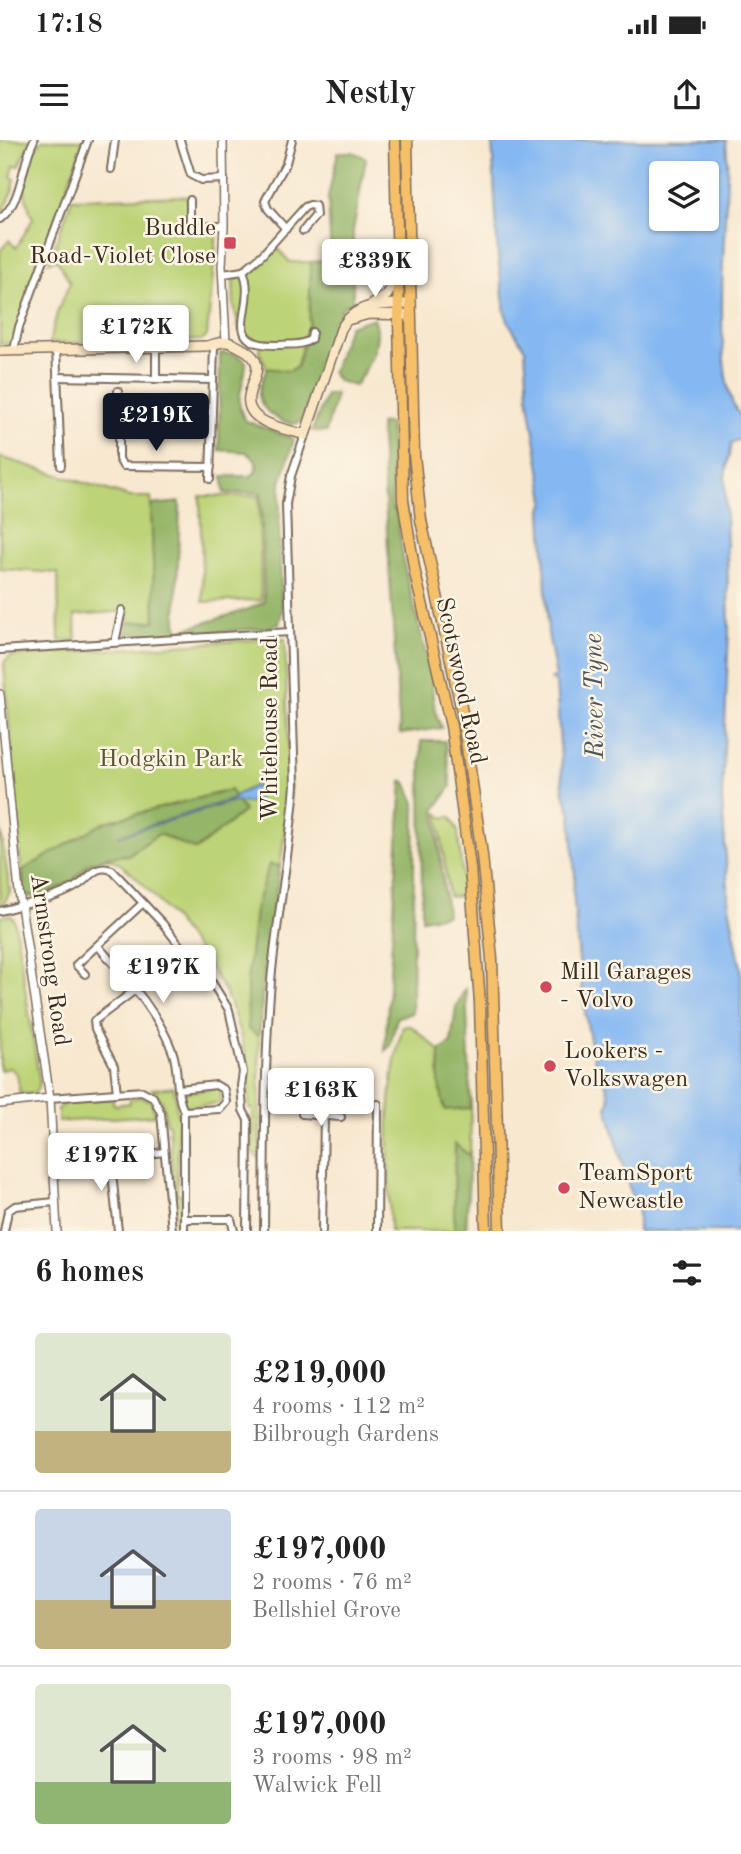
<!DOCTYPE html>
<html lang="en">
<head>
<meta charset="utf-8">
<style>
	:root { --surface:#fff; --page:#f6f6f6; --text:#222; --muted:#767676; --line:#e0e0e0; --accent:#111827 }
	body { margin:0; font-family:"Old Standard TT",serif; background:var(--page); color:var(--text); height:100vh; display:flex; flex-direction:column; font-size:26px; white-space:nowrap }
	* { box-sizing:border-box; margin:0 }
	p { font-size:23px; color:var(--muted) }
	.icon { flex:none; width:38px; height:38px; fill:none; stroke:currentColor; stroke-width:2; stroke-linecap:round; stroke-linejoin:round }
	.map { position:relative; height:1091px; overflow:hidden }
	.details { display:flex; flex-direction:column; background:var(--surface); flex:1 }
	.details>* { flex:none }
	.tools { position:absolute; left:649px; top:21px; display:grid; gap:14px }
	.tools a { display:grid; place-items:center; width:70px; height:70px; border-radius:7px; background:var(--surface); box-shadow:0 2px 5px #0004; font-size:35px }
	.price { position:absolute; translate:-50% -60px; padding:0 16px; border-radius:7px; background:#fff; color:#222; font-size:23px; line-height:46px; filter:drop-shadow(0 2px 4px #0008) }
	.price::after { content:''; position:absolute; left:50%; top:42px; width:21px; height:16px; margin-left:-10px; background:inherit; clip-path:polygon(0 0,100% 0,50% 100%) }
	.price.on { background:var(--accent); color:#fff }
	ul { padding:0; list-style:none }
	li { display:flex; align-items:center; gap:21px; height:175px; padding:0 35px }
	li+li { border-top:2px solid var(--line) }
	li span { display:grid; place-items:center; flex:none; width:196px; height:140px; border-radius:7px; color:#555 }
	li>.icon { margin-inline-start:auto }
	span .icon { width:84px; height:84px; fill:#fffc; stroke-width:1 }
	li b { font-size:30px }
	h2 { display:flex; justify-content:space-between; align-items:center; height:84px; padding:0 35px; font-size:30px }
	.status { display:flex; justify-content:space-between; align-items:center; height:49px; padding:0 35px; background:var(--surface); direction:ltr }
	.status svg { height:19px; fill:currentColor }
	header { display:flex; justify-content:space-between; align-items:center; height:91px; padding:0 35px; background:var(--surface); font-size:32px; font-weight:800 }
	.map>svg:first-child { display:block }
	.green { fill:#bcd377; stroke:#7c7e4a; stroke-width:2 }
	.forest { fill:#95b568; stroke:#687043; stroke-width:2 }
	.water { fill:#85b8f2; stroke:#607188; stroke-width:2; fill-rule:evenodd }
	.lines { fill:none; stroke-linecap:round; stroke-linejoin:round }
	.minor-casing { stroke:#7d6c5c; stroke-width:10 }
	.tertiary-casing { stroke:#7d6c5c; stroke-width:10 }
	.secondary-casing { stroke:#7d6c5c; stroke-width:12 }
	.primary-casing { stroke:#7d6c5c; stroke-width:13 }
	.minor { stroke:#fff; stroke-width:6 }
	.tertiary { stroke:#fff; stroke-width:7 }
	.secondary { stroke:#fbe6c4; stroke-width:9 }
	.primary { stroke:#f6c06b; stroke-width:10 }
	.poi-dot { fill:#d1495b; stroke:#fcf5e5; stroke-width:2.5 }
	.labels { text-anchor:middle; dominant-baseline:central; stroke-width:5; stroke-linejoin:round; paint-order:stroke }
	.poi-label { font-size:24px; fill:#3b2a1e; stroke:#fcf5e5; text-anchor:start }
	.street-label { font-size:24px; fill:#3b2a1e; stroke:#fcf5e5 }
	.park-label { font-size:24px; fill:#5b5434; stroke:#fcf5e5 }
	.water-label { font-size:26px; font-style:italic; fill:#51555e; stroke:#fcf5e5 }
</style>
</head>
<body>
<div class="status"><b>17:18</b><svg viewBox="0 0 49 12"><path d="M0 12V9h3v3zM5 12V6h3v6zM10 12V3h3v9zM15 12V0h3v12zM26 1h20v11H26zM47 4h2v5h-2z"/></svg></div>
<header><svg class="icon" aria-label="menu" viewBox="0 0 24 24"><path d="M4 6h16M4 12h16M4 18h16"/></svg>Nestly<svg class="icon" aria-label="share" viewBox="0 0 24 24"><path d="M12 15V3M7 8l5-5 5 5M5 13v7h14v-7"/></svg></header>
<div class="map">
<svg width="741" height="1091" viewBox="0 0 741 1091">
	<rect width="100%" height="100%" fill="#fcf5e5"/>
	<filter id="ink" filterUnits="userSpaceOnUse"><feTurbulence type="fractalNoise" baseFrequency=".0143" numOctaves="2"/><feDisplacementMap in="SourceGraphic" scale="14" xChannelSelector="R" yChannelSelector="G"/><feConvolveMatrix kernelMatrix="1 2 1 2 8 2 1 2 1" color-interpolation-filters="sRGB"/></filter>
	<filter id="wash" filterUnits="userSpaceOnUse"><feTurbulence type="fractalNoise" baseFrequency=".00686" numOctaves="4" result="noise"/><feDisplacementMap in="SourceGraphic" scale="28" xChannelSelector="R" yChannelSelector="G"/><feGaussianBlur stdDeviation="1.57" result="paint"/><feColorMatrix in="noise" values="0 0 0 0 0 0 0 0 0 0 0 0 0 0 0 0 0 1.4 0 .05"/><feComposite in="paint" operator="in"/></filter>
	<g filter="url(#wash)">
		<rect width="100%" height="100%" fill="#f8e8d0"/>
		<g class="green">
			<path d="M0,0H31L19,26L14,25L11,37L15,39C12,52 10,64 0,73Z"/>
			<path d="M42,0H84L12,203L0,204V111L9,100L16,108L33,79C20,47 20,29 42,0Z"/>
			<path d="M187,56V82H183V92H217L207,196L203,200L49,203L58,170L70,143L57,119L49,122L72,59Z"/>
			<path d="M276,107L290,122H311L310,180L296,227L289,232L267,228L259,212L261,202L240,192L234,166L233,141L253,129Z"/>
			<path d="M0,317L130,357H151L155,481L128,483V471L75,475L76,500L59,501L58,433L0,429Z"/>
			<path d="M200,356H259L261,460L203,462Z"/>
			<path d="M267,499H285L290,657L280,726L269,725L248,888L259,897L260,1019L253,1013V969H249C249,956 249,944 248,931C246,910 236,879 228,859C219,834 133,719 108,719C92,719 85,733 74,742C61,753 44,755 29,757L23,752L4,525L5,521L11,516Z"/>
			<path d="M438,673L442,677H451L458,691L464,756L449,757Z"/>
			<path d="M0,685L10,752L3,765L0,766Z"/>
			<path d="M10,775L14,779L16,790L40,944L35,953L20,955L17,934L10,928L0,930V777Z"/>
			<path d="M403,886H411L440,911L439,944L445,969L471,968L470,1016L455,1005L454,1091H390C389,1022 383,953 403,886Z"/>
			<path d="M174,947L177,972L181,983L178,984L177,1054H181L180,1091H176L169,984L166,983L163,962L152,949Z"/>
			<path d="M217,948L220,950L221,960L219,963L189,967L183,965L182,955L185,952Z"/>
			<path d="M130,957C149,957 152,958 155,975L58,982V969L65,962L113,958V963L115,965L130,963Z"/>
		</g>
		<g class="forest">
			<path d="M338,12H353L366,18L353,91V160L342,168L303,277L299,283C283,286 262,272 259,256C258,248 264,236 267,228L289,231L297,227L309,184L311,122L331,119L328,57Z"/>
			<path d="M374,178C384,202 367,227 355,246L338,241L332,233L349,186Z"/>
			<path d="M220,213C230,213 239,214 246,222C246,244 231,260 246,281L294,299L281,343L279,390L282,470L279,484L266,488L173,495L127,494L128,483L155,481L151,365L180,362L176,483L179,491L249,469L264,462L261,353H224L223,336H251L256,331V320L246,312L219,310Z"/>
			<path d="M333,254H336L326,292L312,291L326,255Z"/>
			<path d="M390,283L392,370H396L404,425L432,539C432,556 434,573 442,588L400,594L380,284Z"/>
			<path d="M421,601H445L451,646L435,670L447,775L422,779Z"/>
			<path d="M402,641L406,642L415,663L412,873L397,877L390,906L385,911Z"/>
			<path d="M230,650L244,671L196,710L159,694L128,715L106,717L89,723L72,741L47,754L28,756L24,751L23,730L105,682Z"/>
			<path d="M269,724L280,726L264,834L259,897L248,888L247,841L255,770Z"/>
			<path d="M466,847L471,968L445,970L439,944L440,911L451,903L456,867Z"/>
			<path d="M455,1004L470,1016L466,1091H454Z"/>
		</g>
		<g class="water">
			<path d="M492,0H726C727,12 728,25 727,38C726,81 710,249 741,276V298L731,304L725,337L729,489L722,659L729,765L741,829V1091H638V1067L632,1059L607,967C615,953 599,936 595,922C581,866 578,808 573,750L575,736L571,674L563,650L556,543L551,539L556,537L548,493L542,370L545,360L528,256L525,209L509,183L505,172L498,117ZM707,33V79H662V33Z"/>
			<path d="M254,646L261,648V654L256,660L247,663L234,661L118,696L233,659L236,655Z"/>
		</g>
	</g>
	<g filter="url(#ink)">
		<g class="lines">
			<defs>
				<g id="minor">
					<path d="M180,0L191,35L201,40L224,39"/>
					<path d="M111,29L115,0"/>
					<path d="M190,60V87L224,86"/>
					<path d="M0,79C23,61 21,25 34,0"/>
					<path d="M286,89L268,69L265,61L286,23L292,0"/>
					<path d="M243,131C259,166 215,207 280,205C290,204 303,206 311,199L312,192"/>
					<path d="M223,134L243,131L262,115L305,67L310,65L315,66L316,75L303,91"/>
					<path d="M56,209L61,326"/>
					<path d="M14,210L19,187L88,0"/>
					<path d="M57,237L213,240"/>
					<path d="M156,239V208"/>
					<path d="M118,251L119,272"/>
					<path d="M211,327L123,326L119,319V272H212"/>
					<path d="M210,339L214,205"/>
					<path d="M115,502L122,470"/>
					<path d="M0,510L290,492"/>
					<path d="M0,771C26,763 57,760 80,744C91,736 96,724 112,730L163,784L184,811L198,820L229,870L243,932L241,946L243,970L248,980L247,1091"/>
					<path d="M98,806C126,838 158,871 173,913C179,931 175,954 184,971L220,969L226,962L224,950L216,945L179,949"/>
					<path d="M85,834L76,825L143,763"/>
					<path d="M117,953L114,926L95,889L94,881L135,850"/>
					<path d="M50,958L142,951L153,957L161,973L172,1091"/>
					<path d="M302,974L341,977"/>
					<path d="M110,1013L118,1091"/>
					<path d="M82,1015L135,1011L148,1014L164,1012"/>
					<path d="M184,1079H231L234,1091"/>
					<path d="M4,1091L8,1071L15,1066L55,1062"/>
					<path d="M184,1091V971"/>
					<path d="M264,1091C265,1008 264,924 271,841C277,775 290,711 295,645L286,364L291,336L305,295"/>
					<path d="M322,1091L324,975"/>
					<path d="M377,1091L378,964"/>
				</g>
				<g id="tertiary">
					<path d="M223,0L224,86L222,126L226,202"/>
					<path d="M0,554L19,752L50,958L57,1091"/>
					<path d="M0,964L50,958"/>
				</g>
				<g id="secondary">
					<path d="M373,164L387,155L397,136"/>
					<path d="M351,179L369,174L411,175"/>
					<path d="M0,211L205,206C212,206 220,201 226,202C231,202 237,206 241,208C279,227 234,251 254,274C265,286 290,290 305,295L341,189C356,161 384,164 411,164"/>
				</g>
				<g id="primary">
					<path d="M395,0L403,360L415,433L451,586L470,727L480,863L486,1091"/>
					<path d="M407,0L414,315L421,380L462,572L482,715L492,819L500,1091"/>
				</g>
			</defs>
			<use href="#minor" class="minor-casing"/>
			<use href="#tertiary" class="tertiary-casing"/>
			<use href="#secondary" class="secondary-casing"/>
			<use href="#primary" class="primary-casing"/>
			<use href="#minor" class="minor"/>
			<use href="#tertiary" class="tertiary"/>
			<use href="#secondary" class="secondary"/>
			<use href="#primary" class="primary"/>
		</g>
	</g>
	<g class="poi-dot">
		<rect x="223" y="96" width="14" height="14" rx="3.5"/>
		<circle cx="546" cy="847" r="7"/>
		<circle cx="550" cy="926" r="7"/>
		<circle cx="564" cy="1048" r="7"/>
	</g>
	<g class="labels">
		<g class="poi-label">
			<text x="216" y="89" text-anchor="end">Buddle<tspan x="216" dy="28">Road-Violet Close</tspan></text>
			<text x="560" y="833">Mill Garages<tspan x="560" dy="28">- Volvo</tspan></text>
			<text x="564" y="912">Lookers -<tspan x="564" dy="28">Volkswagen</tspan></text>
			<text x="578" y="1034">TeamSport<tspan x="578" dy="28">Newcastle</tspan></text>
		</g>
		<g class="street-label">
			<text transform="translate(460 541) rotate(78)">Scotswood Road</text>
			<text transform="translate(271 589) rotate(-90)">Whitehouse Road</text>
			<text transform="translate(49 820) rotate(82)">Armstrong Road</text>
		</g>
		<g class="park-label">
			<text x="171" y="620">Hodgkin Park</text>
		</g>
		<g class="water-label">
			<text transform="translate(595 556) rotate(-91)">River Tyne</text>
		</g>
	</g>
</svg>
<div class="tools">
<a><svg class="icon" aria-label="layers" viewBox="0 0 24 24"><path d="M12 4l9 5-9 5-9-5zM3 14l9 5 9-5"/></svg></a>
</div>
<b class="price" style="left:375px;top:159px">£339K</b>
<b class="price" style="left:136px;top:225px">£172K</b>
<b class="price on" style="left:156px;top:313px">£219K</b>
<b class="price" style="left:163px;top:865px">£197K</b>
<b class="price" style="left:321px;top:988px">£163K</b>
<b class="price" style="left:101px;top:1053px">£197K</b>
</div>
<section class="details">
<h2>6 homes<svg class="icon" aria-label="filters" viewBox="0 0 24 24"><path d="M4 7h16M4 17h16"/><circle cx="9" cy="7" r="2"/><circle cx="15" cy="17" r="2"/></svg></h2>
<ul>
<li><span style="background:linear-gradient(#dfe7d0 70%,#c2b280 0)"><svg class="icon" aria-label="home" viewBox="0 0 24 24"><path d="M3 11l9-7 9 7M6 9v11h12V9"/></svg></span><div><b>£219,000</b><p>4 rooms · 112 m²</p><p>Bilbrough Gardens</p></div></li>
<li><span style="background:linear-gradient(#c9d6e8 65%,#c2b280 0)"><svg class="icon" aria-label="home" viewBox="0 0 24 24"><path d="M3 11l9-7 9 7M6 9v11h12V9"/></svg></span><div><b>£197,000</b><p>2 rooms · 76 m²</p><p>Bellshiel Grove</p></div></li>
<li><span style="background:linear-gradient(#dfe7d0 70%,#8fb573 0)"><svg class="icon" aria-label="home" viewBox="0 0 24 24"><path d="M3 11l9-7 9 7M6 9v11h12V9"/></svg></span><div><b>£197,000</b><p>3 rooms · 98 m²</p><p>Walwick Fell</p></div></li>
</ul>
</section>
</body>
</html>
